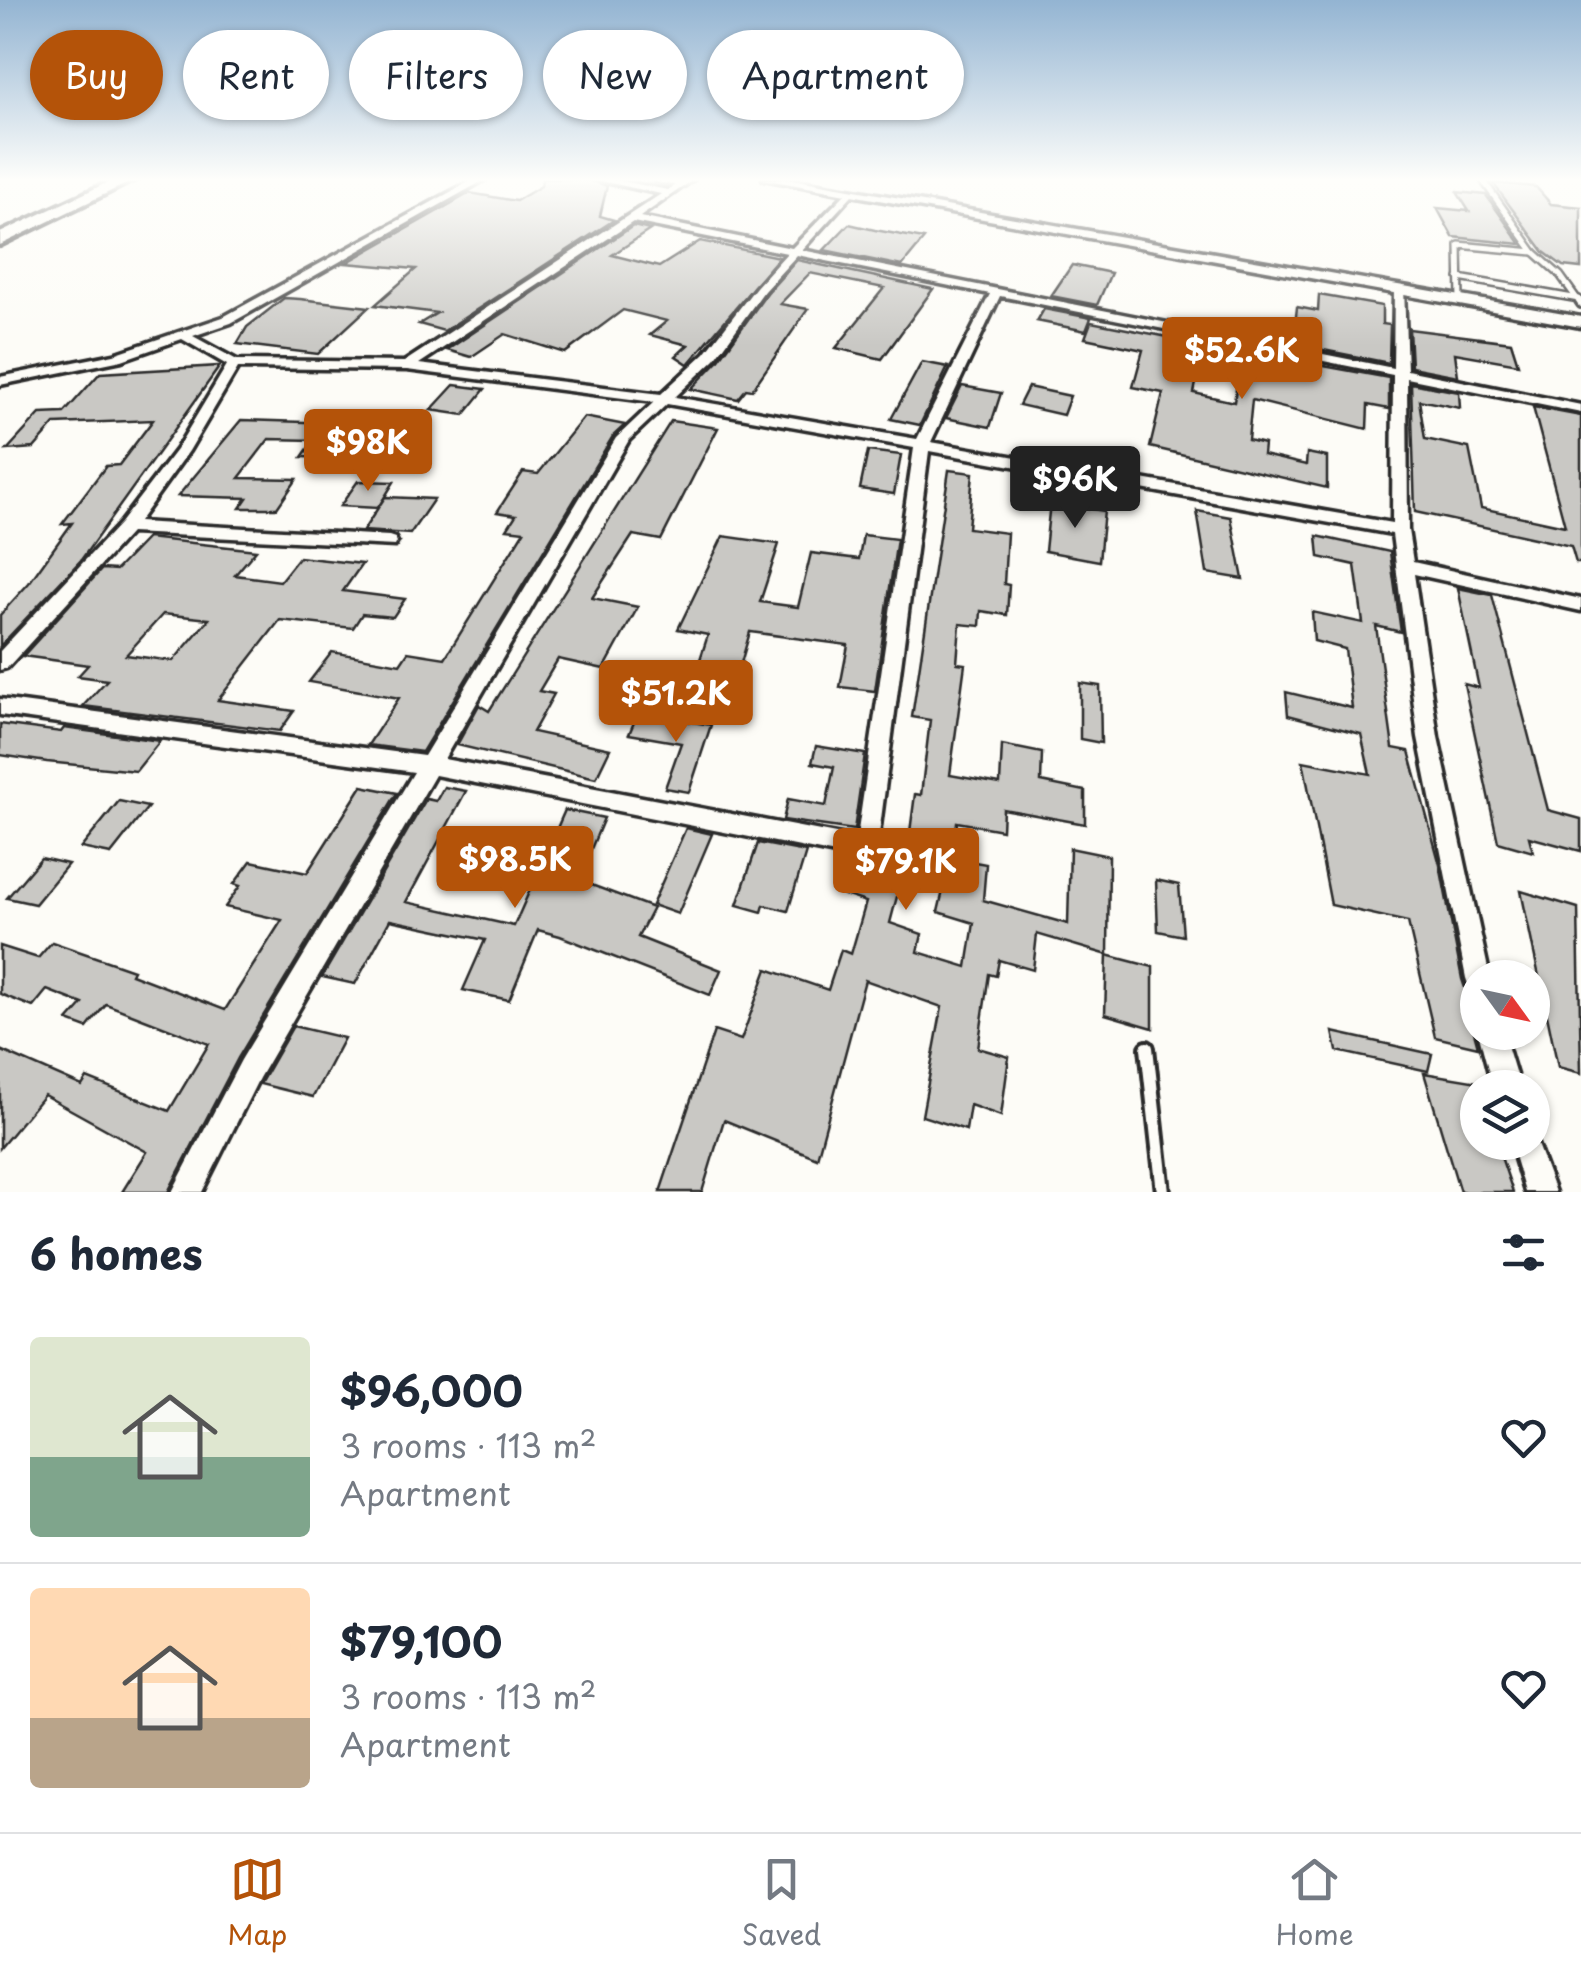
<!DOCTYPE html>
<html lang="en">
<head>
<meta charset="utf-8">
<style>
	:root { --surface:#fff; --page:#f6f6f7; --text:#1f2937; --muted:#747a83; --line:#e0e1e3; --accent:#b45309 }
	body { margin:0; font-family:"Playpen Sans",sans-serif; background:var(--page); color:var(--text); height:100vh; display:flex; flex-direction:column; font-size:38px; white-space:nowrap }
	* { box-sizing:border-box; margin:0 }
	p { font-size:32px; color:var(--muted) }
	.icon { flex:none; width:55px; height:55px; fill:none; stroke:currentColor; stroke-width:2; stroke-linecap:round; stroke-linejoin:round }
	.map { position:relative; height:1192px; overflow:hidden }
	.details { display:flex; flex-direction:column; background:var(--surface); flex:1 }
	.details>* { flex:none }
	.banner { position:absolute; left:30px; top:30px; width:1000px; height:90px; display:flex; gap:20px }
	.needle { width:65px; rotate:123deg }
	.fabs { position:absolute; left:1460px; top:960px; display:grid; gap:20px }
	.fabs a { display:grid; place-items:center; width:90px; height:90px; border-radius:50%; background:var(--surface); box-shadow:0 2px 8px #0004; font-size:50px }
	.price { position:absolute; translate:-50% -85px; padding:0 22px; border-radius:10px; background:var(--accent); color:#fff; font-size:32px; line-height:65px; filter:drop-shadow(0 2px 5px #0008) }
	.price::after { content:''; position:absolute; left:50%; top:60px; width:30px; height:22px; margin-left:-15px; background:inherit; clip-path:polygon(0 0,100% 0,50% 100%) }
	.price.on { background:#222; color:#fff }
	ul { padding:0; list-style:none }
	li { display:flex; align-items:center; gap:30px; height:250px; padding:0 30px }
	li+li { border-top:2px solid var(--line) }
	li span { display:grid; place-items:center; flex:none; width:280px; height:200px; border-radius:10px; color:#555 }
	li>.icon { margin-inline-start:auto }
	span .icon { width:120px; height:120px; fill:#fffc; stroke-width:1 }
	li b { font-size:42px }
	h2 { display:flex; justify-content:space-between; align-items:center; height:120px; padding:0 30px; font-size:42px }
	.chip { padding:0 35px; border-radius:45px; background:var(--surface); box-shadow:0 2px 8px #0004; font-size:35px; line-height:90px }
	.chip.on { background:var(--accent); color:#fff }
	.tab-bar { display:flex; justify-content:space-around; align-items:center; height:140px; border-top:2px solid var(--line); background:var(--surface); font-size:28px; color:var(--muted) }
	.tab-bar a { display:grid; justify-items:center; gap:5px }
	.tab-bar .on { color:var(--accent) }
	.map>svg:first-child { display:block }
	.building { fill:#c9c8c4; stroke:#2b2b2b; stroke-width:2.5; fill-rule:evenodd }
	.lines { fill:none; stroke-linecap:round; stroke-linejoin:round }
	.service-far2-casing { stroke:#2b2b2b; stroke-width:10 }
	.service-far1-casing { stroke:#2b2b2b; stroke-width:12 }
	.service-casing { stroke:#2b2b2b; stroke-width:20 }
	.minor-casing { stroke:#2b2b2b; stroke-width:7 }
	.secondary-casing { stroke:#2b2b2b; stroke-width:7 }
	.trunk-casing { stroke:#2b2b2b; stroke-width:8 }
	.service-far2 { stroke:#fdfcf7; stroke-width:5 }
	.service-far1 { stroke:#fdfcf7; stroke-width:6 }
	.service { stroke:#fdfcf7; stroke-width:12 }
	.minor { fill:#fdfcf7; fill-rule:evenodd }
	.secondary { fill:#fdfcf7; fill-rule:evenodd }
	.trunk { fill:#fdfcf7; fill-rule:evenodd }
</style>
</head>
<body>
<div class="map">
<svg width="1581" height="1192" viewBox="0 0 1581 1192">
	<rect width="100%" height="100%" fill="#fdfcf7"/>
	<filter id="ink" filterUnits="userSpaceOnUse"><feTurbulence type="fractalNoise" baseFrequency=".01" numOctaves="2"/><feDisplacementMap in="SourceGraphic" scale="20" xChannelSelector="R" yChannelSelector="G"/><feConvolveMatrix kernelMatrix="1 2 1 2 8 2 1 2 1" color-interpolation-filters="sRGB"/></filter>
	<g filter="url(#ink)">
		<g class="building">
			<path d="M542,179H588L607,186L600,216L614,220L444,331L419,324L437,313L375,305L416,269L346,263L470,193L516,201L541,186Z"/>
			<path d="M1493,183L1536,187L1551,204L1581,207V268L1563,266L1544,252Z"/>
			<path d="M1457,192L1486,195L1521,244L1453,237L1437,208L1469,211Z"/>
			<path d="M849,224L875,230L924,239L902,266L824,250Z"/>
			<path d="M633,226L650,230L612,255L659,267L700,241L779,257L688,364L676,356L688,345L650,335L667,321L623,310L565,353L505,334L471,357L447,350Z"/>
			<path d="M797,260L933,289L882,359L836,348L884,288L810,273L780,304L808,309L752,390L746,389L738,399L691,389L718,361L767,293Z"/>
			<path d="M1072,265L1111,273L1097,305L1051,296Z"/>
			<path d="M1319,295L1382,306V324L1390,325L1389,363L1293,344L1297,307L1318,311Z"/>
			<path d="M284,298L300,299L369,307L318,354L237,344L247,327Z"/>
			<path d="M1044,309L1091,318L1086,331L1037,321Z"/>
			<path d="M1091,322L1204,344L1194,393L1234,402L1242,351L1389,378V409L1368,405L1367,429L1252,400L1248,440L1264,444L1263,455L1306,465L1307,453L1327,457V488L1150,447L1163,393L1133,387L1143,350L1085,338Z"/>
			<path d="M1409,329L1511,342L1518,364L1455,353L1458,376L1411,367Z"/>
			<path d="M922,362L948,367L920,425L891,419Z"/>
			<path d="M220,366L81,560L0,646V615L29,583L72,523L62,524L106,466L119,465L153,420L55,424L34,448L7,450L40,414L64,413L100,373Z"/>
			<path d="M1411,383L1459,392L1460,408L1419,400L1425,439L1469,448L1481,508L1565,526L1533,407L1581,416V563H1576L1571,546L1415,512Z"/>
			<path d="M454,385L485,389L464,415L431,410Z"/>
			<path d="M962,386L1001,393L990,427L946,418Z"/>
			<path d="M1028,387L1070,396L1063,415L1019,405Z"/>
			<path d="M584,417L625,425L613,436L422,752L368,745L399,698L309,682L332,652L400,664L408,652L445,658L524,531L507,529L516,515L497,512L523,472L538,474Z"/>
			<path d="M241,420L366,424L409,425L388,459L302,457L314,440L269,439L239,478L297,479L277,508H240L247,498L178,496Z"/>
			<path d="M671,421L718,428L661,540L633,535L592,598L638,607L604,669L558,659L539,691L554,694L533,732L610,749L596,778L457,745L479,705L489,711Z"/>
			<path d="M868,451L901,455L894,494L860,489Z"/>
			<path d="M949,470L973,473L968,528L1007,533L1004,584L1009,585L1007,615L981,611L980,626L960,624L957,663L965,664L950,775L1000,784L1002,745L1042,753L1041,782L1085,791V824L1003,809L1002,830L957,822L953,858L986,864L983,900L1068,924L1070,848L1109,856L1108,955L1037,934L1033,970L999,960L996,976L989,974L978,1048L1009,1057L1001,1116L970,1105L966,1130L922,1116L942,1007L865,980L817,1158L724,1120L702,1192H660L714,1031L741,1040L767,969L828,990L841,950L851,954L866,902L844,895L854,862L875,861L904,870L890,923L922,934L918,952L967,967L974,923L938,912L946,878L905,870L915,794L921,795L930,720L912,717Z"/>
			<path d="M358,481L394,482L378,508L340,506Z"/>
			<path d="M385,497L434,499L410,534L363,531Z"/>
			<path d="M1050,502L1104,511L1099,561L1045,551Z"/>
			<path d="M1197,511L1231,517L1243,579L1207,573Z"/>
			<path d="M863,535L897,539L875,691L840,687L848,645L750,632L739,670L725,668L723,676L696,672L708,635L678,629L723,536L779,544L760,602L798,607L811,553L859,559Z"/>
			<path d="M1317,536L1390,552L1401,632L1376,626L1393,748L1409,751L1440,865L1462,979L1465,988L1474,993L1478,1007L1474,1032L1478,1047L1435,1037L1408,922L1331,905L1303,761L1370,774L1361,734L1288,715L1286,692L1352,708L1345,649L1314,641L1312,612L1363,623L1355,565L1319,557Z"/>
			<path d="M147,538L256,550L235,575L280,581L299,557L362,564L343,591L405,599L393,617L362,614L353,628L280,620L218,700L294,711L280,731L83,706L107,680L78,676L88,665L23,656L102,569L116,570ZM163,614L209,619L173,661L126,655Z"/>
			<path d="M1458,588L1492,595L1548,810L1581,819V851L1529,837L1533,852L1498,842L1464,684L1479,688Z"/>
			<path d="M1080,683L1100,686L1101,743L1080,739Z"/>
			<path d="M638,713L711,725L689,792L665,788L681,743L629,734Z"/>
			<path d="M0,724L61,732L64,728L160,741L136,771L47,762L0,755Z"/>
			<path d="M816,746L865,754L854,830L783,820L788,799L826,806L834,767L812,763Z"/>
			<path d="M362,786L397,793L238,1058L168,1192H122L147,1152L44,1095L0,1148V1050L82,1086L87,1078L169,1111L209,1044L106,1004L87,1028L68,1021L83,1004L47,990L33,1007L0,994V946L38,958L52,942L133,970L131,974L225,1010L282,920L225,907L240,886L234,884L251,861L307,873Z"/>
			<path d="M444,787L466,791L406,902L514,926L565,810L604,818L578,880L653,908L638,937L721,970L710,995L560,936L538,930L509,1000L463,990L485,940L390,920L355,984L322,977L426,799L436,801Z"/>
			<path d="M119,801L148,807L111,854L81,848Z"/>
			<path d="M686,828L712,834L678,914L652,905Z"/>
			<path d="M758,843L806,852L788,911L764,905L762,912L737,905Z"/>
			<path d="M41,858L68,864L35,904L7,898Z"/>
			<path d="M1156,880L1179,885L1183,936L1158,931Z"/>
			<path d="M1521,891L1578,908L1581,1073L1558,1067Z"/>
			<path d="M1107,955L1153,967V1028L1105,1014Z"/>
			<path d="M293,1026L344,1038L313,1097L260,1084Z"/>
			<path d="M1333,1032L1432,1054L1428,1071L1337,1051Z"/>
			<path d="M1424,1073L1478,1082V1142H1496L1513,1192H1460Z"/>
		</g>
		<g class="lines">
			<defs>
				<g id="service-far2">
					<path d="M655,179L682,184"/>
					<path d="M1482,179L1534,252L1560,275L1580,303"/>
					<path d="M1459,278L1579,299"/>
					<path d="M1460,301L1459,245L1534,252"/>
				</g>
				<path id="service-far1" d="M1579,301L1581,304"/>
				<path id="service" d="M1147,1048L1163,1192"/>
				<g id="minor">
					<path d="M474,179H486L231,323L193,336L237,360L404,362L661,194L592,179H611L668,190L683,179H694L640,217L792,248L849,190L854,193L852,195L802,250L1393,368L1394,290L1404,288L1407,370L1581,405V413L1407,378L1408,530L1413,562L1581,599V611L1414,574L1438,737L1490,978H1478V990L1469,987L1466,978L1418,737L1392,534L929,451L877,850L874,857L866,860L435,775L259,1078L202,1192H172L241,1060L414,772L0,715V699L424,756L616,438L654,402L407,370L238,368L189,451L138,522L389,536L395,538L397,542L395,546L130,533L7,668L0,670V651L120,523L176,450L227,365L182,339L122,360L0,385V377L114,354L223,317ZM633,222L787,253L756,287L705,353L661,394L419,364ZM797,255L990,294L917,439L675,397L715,359L764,291ZM1000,296L1393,375L1392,523L931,442ZM667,404L914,448L857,838L444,759L629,440Z"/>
					<path d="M1478,1031L1503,1032L1520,1088H1493Z"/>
					<path d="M1532,1131L1555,1192H1525L1510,1142H1532Z"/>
				</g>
				<path id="secondary" d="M763,179H792L1581,317V327Z"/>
				<path id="trunk" d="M115,179H136L0,245V233Z"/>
			</defs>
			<use href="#service-far2" class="service-far2-casing"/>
			<use href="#service-far1" class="service-far1-casing"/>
			<use href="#service" class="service-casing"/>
			<use href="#minor" class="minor-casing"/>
			<use href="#secondary" class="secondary-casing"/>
			<use href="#trunk" class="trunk-casing"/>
			<use href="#service-far2" class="service-far2"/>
			<use href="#service-far1" class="service-far1"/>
			<use href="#service" class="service"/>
			<use href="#minor" class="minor"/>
			<use href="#secondary" class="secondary"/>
			<use href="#trunk" class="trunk"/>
		</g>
	</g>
	<linearGradient id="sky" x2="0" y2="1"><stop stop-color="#93b4d2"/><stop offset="0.52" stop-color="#fefefb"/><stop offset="1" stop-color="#fefefb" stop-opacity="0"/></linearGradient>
	<rect width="1581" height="346" fill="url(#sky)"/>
</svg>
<div class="fabs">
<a><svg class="needle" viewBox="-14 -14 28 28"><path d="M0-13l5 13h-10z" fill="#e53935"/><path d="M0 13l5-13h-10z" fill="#747a83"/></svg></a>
<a><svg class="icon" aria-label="layers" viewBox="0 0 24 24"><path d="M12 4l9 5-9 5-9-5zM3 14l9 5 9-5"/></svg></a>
</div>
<b class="price" style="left:1242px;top:402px">$52.6K</b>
<b class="price" style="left:368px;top:494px">$98K</b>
<b class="price on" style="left:1075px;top:531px">$96K</b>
<b class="price" style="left:676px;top:745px">$51.2K</b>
<b class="price" style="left:515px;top:911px">$98.5K</b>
<b class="price" style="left:906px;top:913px">$79.1K</b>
<div class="banner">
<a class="chip on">Buy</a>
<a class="chip">Rent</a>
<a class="chip">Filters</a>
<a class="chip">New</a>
<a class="chip">Apartment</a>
</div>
</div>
<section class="details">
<h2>6 homes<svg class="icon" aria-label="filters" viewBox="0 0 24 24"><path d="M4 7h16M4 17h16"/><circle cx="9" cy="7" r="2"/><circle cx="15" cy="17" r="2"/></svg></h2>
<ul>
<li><span style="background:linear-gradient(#dfe7d0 60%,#7fa58c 0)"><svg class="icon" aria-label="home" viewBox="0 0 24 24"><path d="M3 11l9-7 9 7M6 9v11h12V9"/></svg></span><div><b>$96,000</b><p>3 rooms · 113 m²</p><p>Apartment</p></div><svg class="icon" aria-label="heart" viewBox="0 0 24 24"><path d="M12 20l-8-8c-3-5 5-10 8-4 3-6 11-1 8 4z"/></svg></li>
<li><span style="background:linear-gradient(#ffd9b3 65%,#b9a48a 0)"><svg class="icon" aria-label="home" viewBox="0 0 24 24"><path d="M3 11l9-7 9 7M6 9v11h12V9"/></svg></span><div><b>$79,100</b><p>3 rooms · 113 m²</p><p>Apartment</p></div><svg class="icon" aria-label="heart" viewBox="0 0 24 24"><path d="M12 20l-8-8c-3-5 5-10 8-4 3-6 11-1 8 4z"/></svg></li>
</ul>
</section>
<nav class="tab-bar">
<a class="on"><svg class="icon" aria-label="map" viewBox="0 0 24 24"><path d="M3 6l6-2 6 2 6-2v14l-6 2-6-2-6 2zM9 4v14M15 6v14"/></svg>Map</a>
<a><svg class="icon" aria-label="saved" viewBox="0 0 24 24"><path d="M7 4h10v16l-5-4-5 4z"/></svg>Saved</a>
<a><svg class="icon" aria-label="home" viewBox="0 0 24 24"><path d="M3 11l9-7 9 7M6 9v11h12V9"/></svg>Home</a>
</nav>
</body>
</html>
